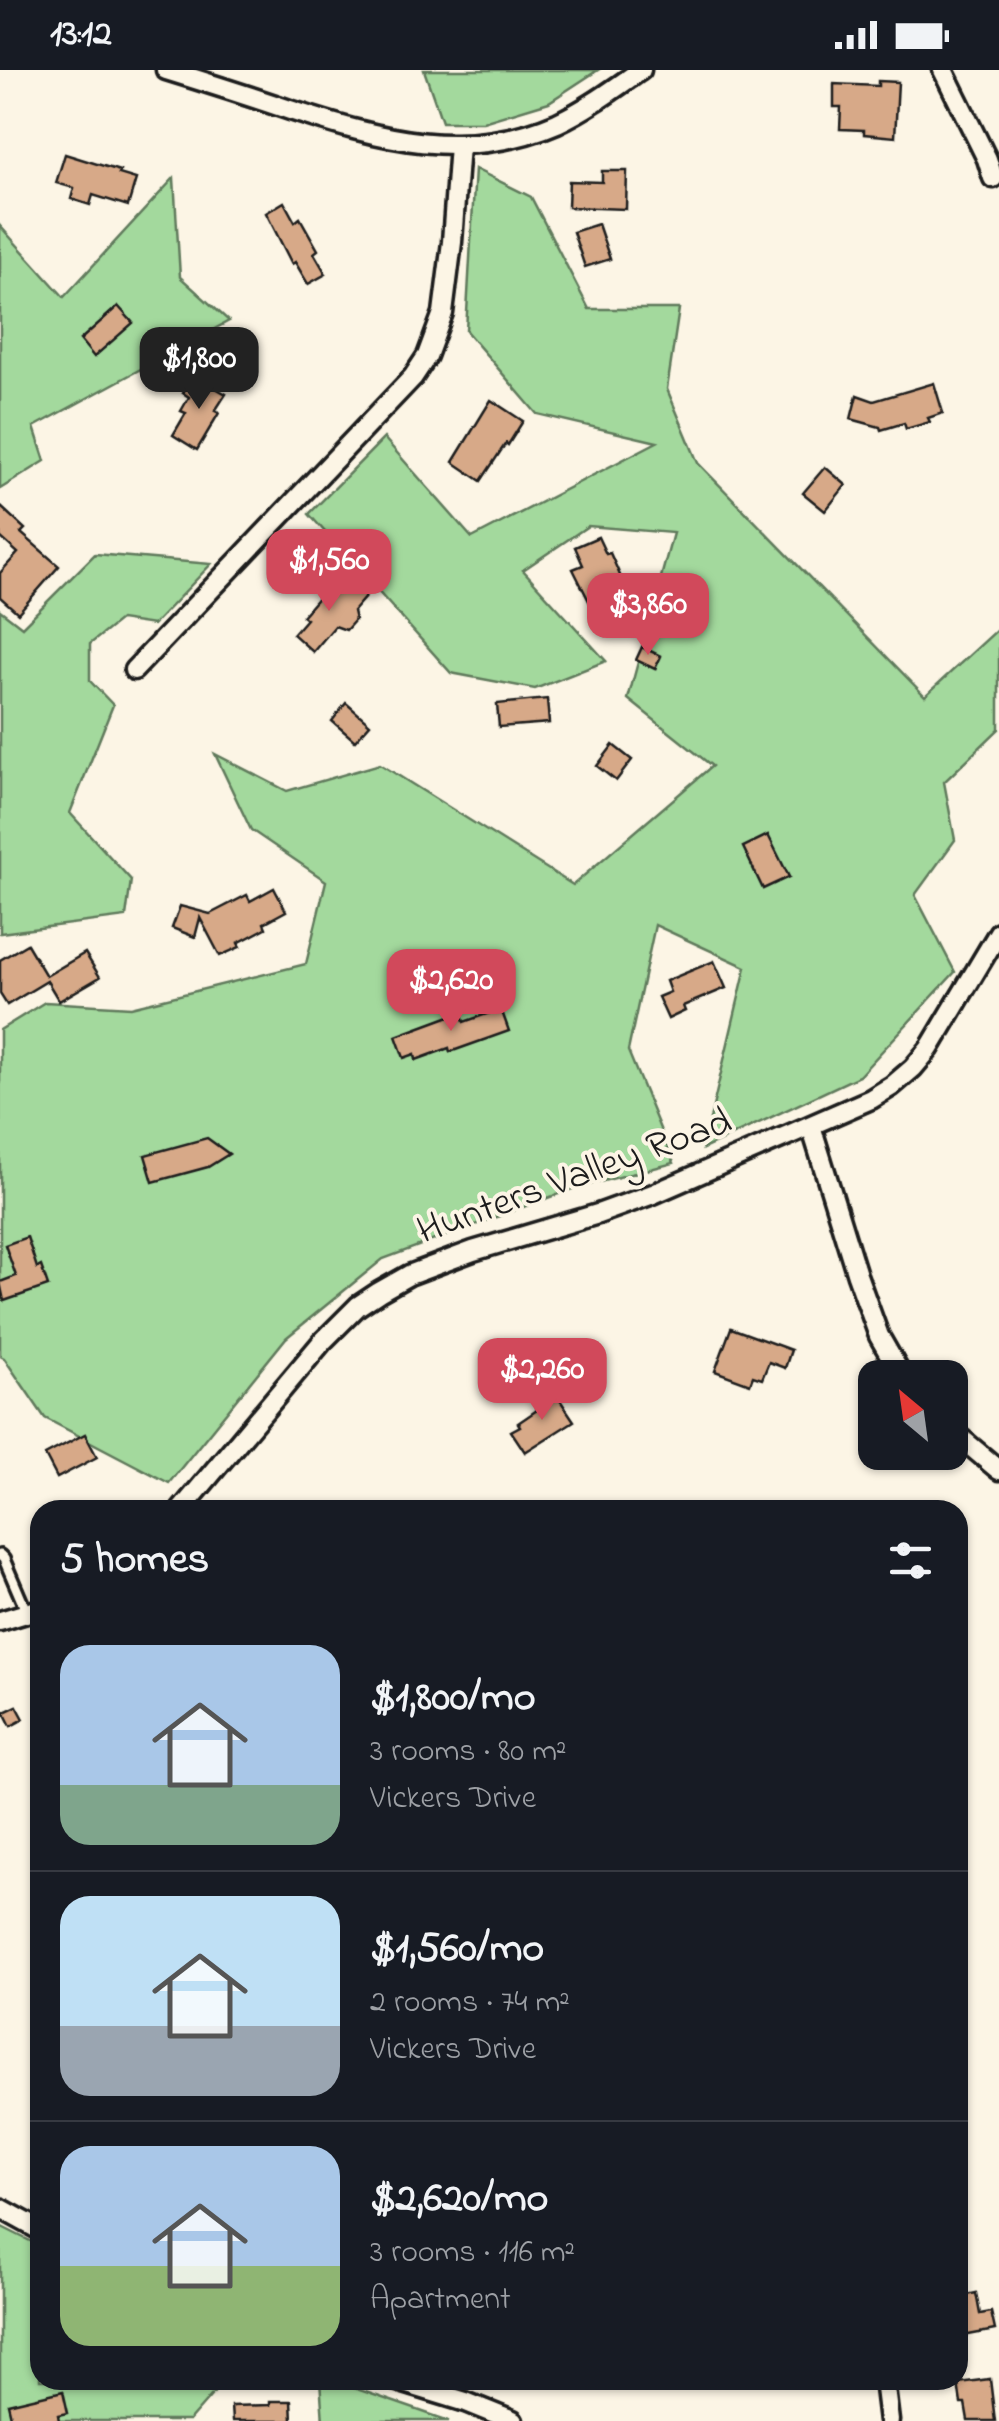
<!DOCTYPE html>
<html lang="en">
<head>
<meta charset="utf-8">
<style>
	:root { --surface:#171b24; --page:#242831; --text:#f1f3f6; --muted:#9ea1a6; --line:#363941; --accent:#d1495b }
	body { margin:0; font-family:"Indie Flower",sans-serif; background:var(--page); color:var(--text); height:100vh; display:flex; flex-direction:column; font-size:38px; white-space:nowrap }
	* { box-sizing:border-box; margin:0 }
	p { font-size:32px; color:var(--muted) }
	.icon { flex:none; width:55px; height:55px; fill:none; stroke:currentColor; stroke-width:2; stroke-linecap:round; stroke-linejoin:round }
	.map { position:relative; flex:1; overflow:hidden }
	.panel { position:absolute; left:30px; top:1430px; width:938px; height:890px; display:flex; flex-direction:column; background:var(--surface); border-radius:30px; box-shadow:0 2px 8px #0004 }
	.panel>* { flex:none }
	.needle { width:65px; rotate:331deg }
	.fabs { position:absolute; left:858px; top:1290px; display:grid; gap:20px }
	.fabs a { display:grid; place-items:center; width:110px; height:110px; border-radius:20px; background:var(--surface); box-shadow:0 2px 8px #0004; font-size:50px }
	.price { position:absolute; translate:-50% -85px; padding:0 22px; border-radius:20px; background:var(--accent); color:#fff; font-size:32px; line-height:65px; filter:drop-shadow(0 2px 5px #0008) }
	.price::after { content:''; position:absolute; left:50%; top:60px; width:30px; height:22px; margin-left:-15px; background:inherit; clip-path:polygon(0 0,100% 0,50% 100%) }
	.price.active { background:#222; color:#fff }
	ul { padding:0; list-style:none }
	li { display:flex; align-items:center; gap:30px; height:250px; padding:0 30px }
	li+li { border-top:2px solid var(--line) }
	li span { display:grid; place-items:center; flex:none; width:280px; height:200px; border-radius:30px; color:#555 }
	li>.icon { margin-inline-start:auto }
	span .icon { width:120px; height:120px; fill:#fffc; stroke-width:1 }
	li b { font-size:42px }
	h2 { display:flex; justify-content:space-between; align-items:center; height:120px; padding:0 30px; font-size:42px }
	.status { display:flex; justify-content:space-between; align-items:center; height:70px; padding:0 50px; background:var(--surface); direction:ltr }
	.status svg { height:28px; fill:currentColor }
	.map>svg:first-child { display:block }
	.green { fill:#a3d99d; stroke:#607a5c; stroke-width:2.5 }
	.building { fill:#d7a988; stroke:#1c1c1c; stroke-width:2.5 }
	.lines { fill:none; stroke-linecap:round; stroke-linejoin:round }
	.lane-casing { stroke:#1c1c1c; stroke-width:16 }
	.street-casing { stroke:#1c1c1c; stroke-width:25 }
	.lane { stroke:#fcf5e5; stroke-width:9 }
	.street { stroke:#fcf5e5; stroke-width:18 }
	.labels { text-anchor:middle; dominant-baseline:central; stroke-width:8; stroke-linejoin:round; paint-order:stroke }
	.street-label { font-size:40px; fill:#1c1c1c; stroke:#fcf5e5 }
</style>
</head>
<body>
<div class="status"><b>13:12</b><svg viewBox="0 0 49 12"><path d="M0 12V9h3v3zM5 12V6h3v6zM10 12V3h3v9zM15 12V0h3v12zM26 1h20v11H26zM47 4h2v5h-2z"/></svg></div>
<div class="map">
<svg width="999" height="2351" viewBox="0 0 999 2351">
	<rect width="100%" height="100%" fill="#fcf5e5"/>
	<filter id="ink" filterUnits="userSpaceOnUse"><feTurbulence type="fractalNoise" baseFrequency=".01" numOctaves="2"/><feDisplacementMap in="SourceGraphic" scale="20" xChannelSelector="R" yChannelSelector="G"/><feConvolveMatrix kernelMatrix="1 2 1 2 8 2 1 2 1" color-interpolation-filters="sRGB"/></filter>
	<g filter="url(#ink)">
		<g class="green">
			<path d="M424,0H598L549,32L483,52H442Z"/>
			<path d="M475,99L531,127L589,239H679L667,319L698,393L925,626L999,558V659L944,712L955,770L915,825L955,902L859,1006L703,1079L746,897L655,855L628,981L674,1093L572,1119L383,1189L286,1268L169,1413L45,1348L4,1288L0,1286V960L45,932L131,937L306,894L326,811L251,760L215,684L287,721L380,694L573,815L712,696L628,629L673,463L588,456L523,500L606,591L535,619L451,603L309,444L384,368L472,468L657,372L537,344L466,261Z"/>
			<path d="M174,108L180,207L229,251L34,357L45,391L0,419V156L64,227Z"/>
			<path d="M95,484L211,494L153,555L120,550L90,574V611L113,635L70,743L131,810L126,847L0,863V540L22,557Z"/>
			<path d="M0,2156L40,2176V2310H225L189,2351H0Z"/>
			<path d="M320,2310H331L449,2351H323Z"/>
		</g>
		<g class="building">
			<path d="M878,11L898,12L895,67L864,64V60L840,59L841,37H834V14L878,16Z"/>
			<path d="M65,84L120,101L119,104L136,109L128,136L93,125L90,135L71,129L74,118L56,113Z"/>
			<path d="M602,101H627L626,139L568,137L569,111L602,112Z"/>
			<path d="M284,132L295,152L300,148L318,180L314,183L326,204L308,214L295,192L292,194L266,143Z"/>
			<path d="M598,154L610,189L585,197L573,162Z"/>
			<path d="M118,236L133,253L94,287L80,270Z"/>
			<path d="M193,305L226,324L215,341L219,343L197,380L173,365L186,343L181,341L189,327L183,323Z"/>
			<path d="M934,313L943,343L928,348L930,352L906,359L904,353L881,360L880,357L851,349L857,325L874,331Z"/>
			<path d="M491,330L523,351L508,375L506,373L481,411L453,392Z"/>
			<path d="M825,397L846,415L825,441L803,423Z"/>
			<path d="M0,436L25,459L21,463L59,496L18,543L0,527V503L18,483L0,467Z"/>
			<path d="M598,467L606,484L610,483L623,512L620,514L637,551L606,565L573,499L583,495L575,477Z"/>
			<path d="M346,508L366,526L353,541L355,550L346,560L335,556L313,582L293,564L306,549L302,546L328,516L334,521Z"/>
			<path d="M642,577L661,586L655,599L636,590Z"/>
			<path d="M547,629L549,653L499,657L497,634Z"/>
			<path d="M346,633L370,654L355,671L332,651Z"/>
			<path d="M613,675L632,690L616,711L597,696Z"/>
			<path d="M768,765L789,807L763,819L743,777Z"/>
			<path d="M274,818L286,841L264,853L266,858L238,873L240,877L220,886L200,848L195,867L172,858L180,836L210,844L247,825L250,831Z"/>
			<path d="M27,874L46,906L85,883L100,907L59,931L47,911L7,935L0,924V890Z"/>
			<path d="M714,891L726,918L683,936L685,941L668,949L658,927L670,922L666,911Z"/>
			<path d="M501,939L509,961L450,982L449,978L416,990L415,984L404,988L396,966L461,942L464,952Z"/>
			<path d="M207,1068L229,1084L208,1097L153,1112L145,1085Z"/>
			<path d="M27,1167L37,1198L41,1196L48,1216L4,1231L0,1212L16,1206L5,1175Z"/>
			<path d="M731,1258L791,1280L785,1298L769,1292L762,1309L753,1306L750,1314L715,1301Z"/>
			<path d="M556,1324L574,1351L525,1382L511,1361L520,1356L518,1353L537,1340L536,1337Z"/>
			<path d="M85,1364L97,1387L57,1408L45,1385Z"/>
			<path d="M17,1636L24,1649L11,1656L4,1642Z"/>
			<path d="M976,2223L980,2244L991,2242L995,2260L958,2267V2227Z"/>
			<path d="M990,2309L995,2351H968L965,2334H961L958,2313Z"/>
			<path d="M63,2321L68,2343L59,2345L60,2351H12L8,2334Z"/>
			<path d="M270,2331H291L292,2351H232L231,2336L270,2335Z"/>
		</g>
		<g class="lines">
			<defs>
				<path id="lane" d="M0,1485L4,1489L27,1543"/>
				<g id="street">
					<path d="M166,0C208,13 249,26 290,40C380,69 465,93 557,53C587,39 614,19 641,0"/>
					<path d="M943,0L987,89L993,108"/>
					<path d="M134,600L413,307L427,286L443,243L452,172L459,75"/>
					<path d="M811,1056L857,1205L879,1266L903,1308"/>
					<path d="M950,1359L999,1400"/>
					<path d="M181,1440L322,1272L358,1236L379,1222L409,1205L473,1181L598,1144L653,1124L871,1029L892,1016L913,998L929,979L999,862"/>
					<path d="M0,1551L40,1539"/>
					<path d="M0,2138L40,2160"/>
					<path d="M394,2310L466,2332L513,2351"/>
					<path d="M884,2310L889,2351"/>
				</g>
			</defs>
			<use href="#lane" class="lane-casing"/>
			<use href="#street" class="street-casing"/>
			<use href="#lane" class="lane"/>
			<use href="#street" class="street"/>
		</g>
	</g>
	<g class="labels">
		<g class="street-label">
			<text transform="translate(575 1108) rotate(-20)">Hunters Valley Road</text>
		</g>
	</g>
</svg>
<div class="fabs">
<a><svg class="needle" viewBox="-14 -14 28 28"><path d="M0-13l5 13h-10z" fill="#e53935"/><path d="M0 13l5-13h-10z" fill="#9ea1a6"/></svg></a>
</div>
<b class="price active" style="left:199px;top:342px">$1,800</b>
<b class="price" style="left:329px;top:544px">$1,560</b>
<b class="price" style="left:648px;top:588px">$3,860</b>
<b class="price" style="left:451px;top:964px">$2,620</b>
<b class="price" style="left:542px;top:1353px">$2,260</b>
<section class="panel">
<h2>5 homes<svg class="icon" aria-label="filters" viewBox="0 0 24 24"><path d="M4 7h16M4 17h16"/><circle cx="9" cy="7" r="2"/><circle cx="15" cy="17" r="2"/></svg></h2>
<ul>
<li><span style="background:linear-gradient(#a9c7e8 70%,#7fa58c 0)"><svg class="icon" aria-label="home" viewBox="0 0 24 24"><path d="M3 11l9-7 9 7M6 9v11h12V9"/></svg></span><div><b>$1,800/mo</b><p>3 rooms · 80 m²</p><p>Vickers Drive</p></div></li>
<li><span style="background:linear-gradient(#bfe0f5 65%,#9aa5b1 0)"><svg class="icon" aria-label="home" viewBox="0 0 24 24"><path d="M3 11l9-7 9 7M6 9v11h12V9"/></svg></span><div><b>$1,560/mo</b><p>2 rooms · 74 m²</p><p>Vickers Drive</p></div></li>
<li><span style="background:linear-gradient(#a9c7e8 60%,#8fb573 0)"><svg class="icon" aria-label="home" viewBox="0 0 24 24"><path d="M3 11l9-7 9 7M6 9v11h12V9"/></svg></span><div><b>$2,620/mo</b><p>3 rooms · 116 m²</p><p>Apartment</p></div></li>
</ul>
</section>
</div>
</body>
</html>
